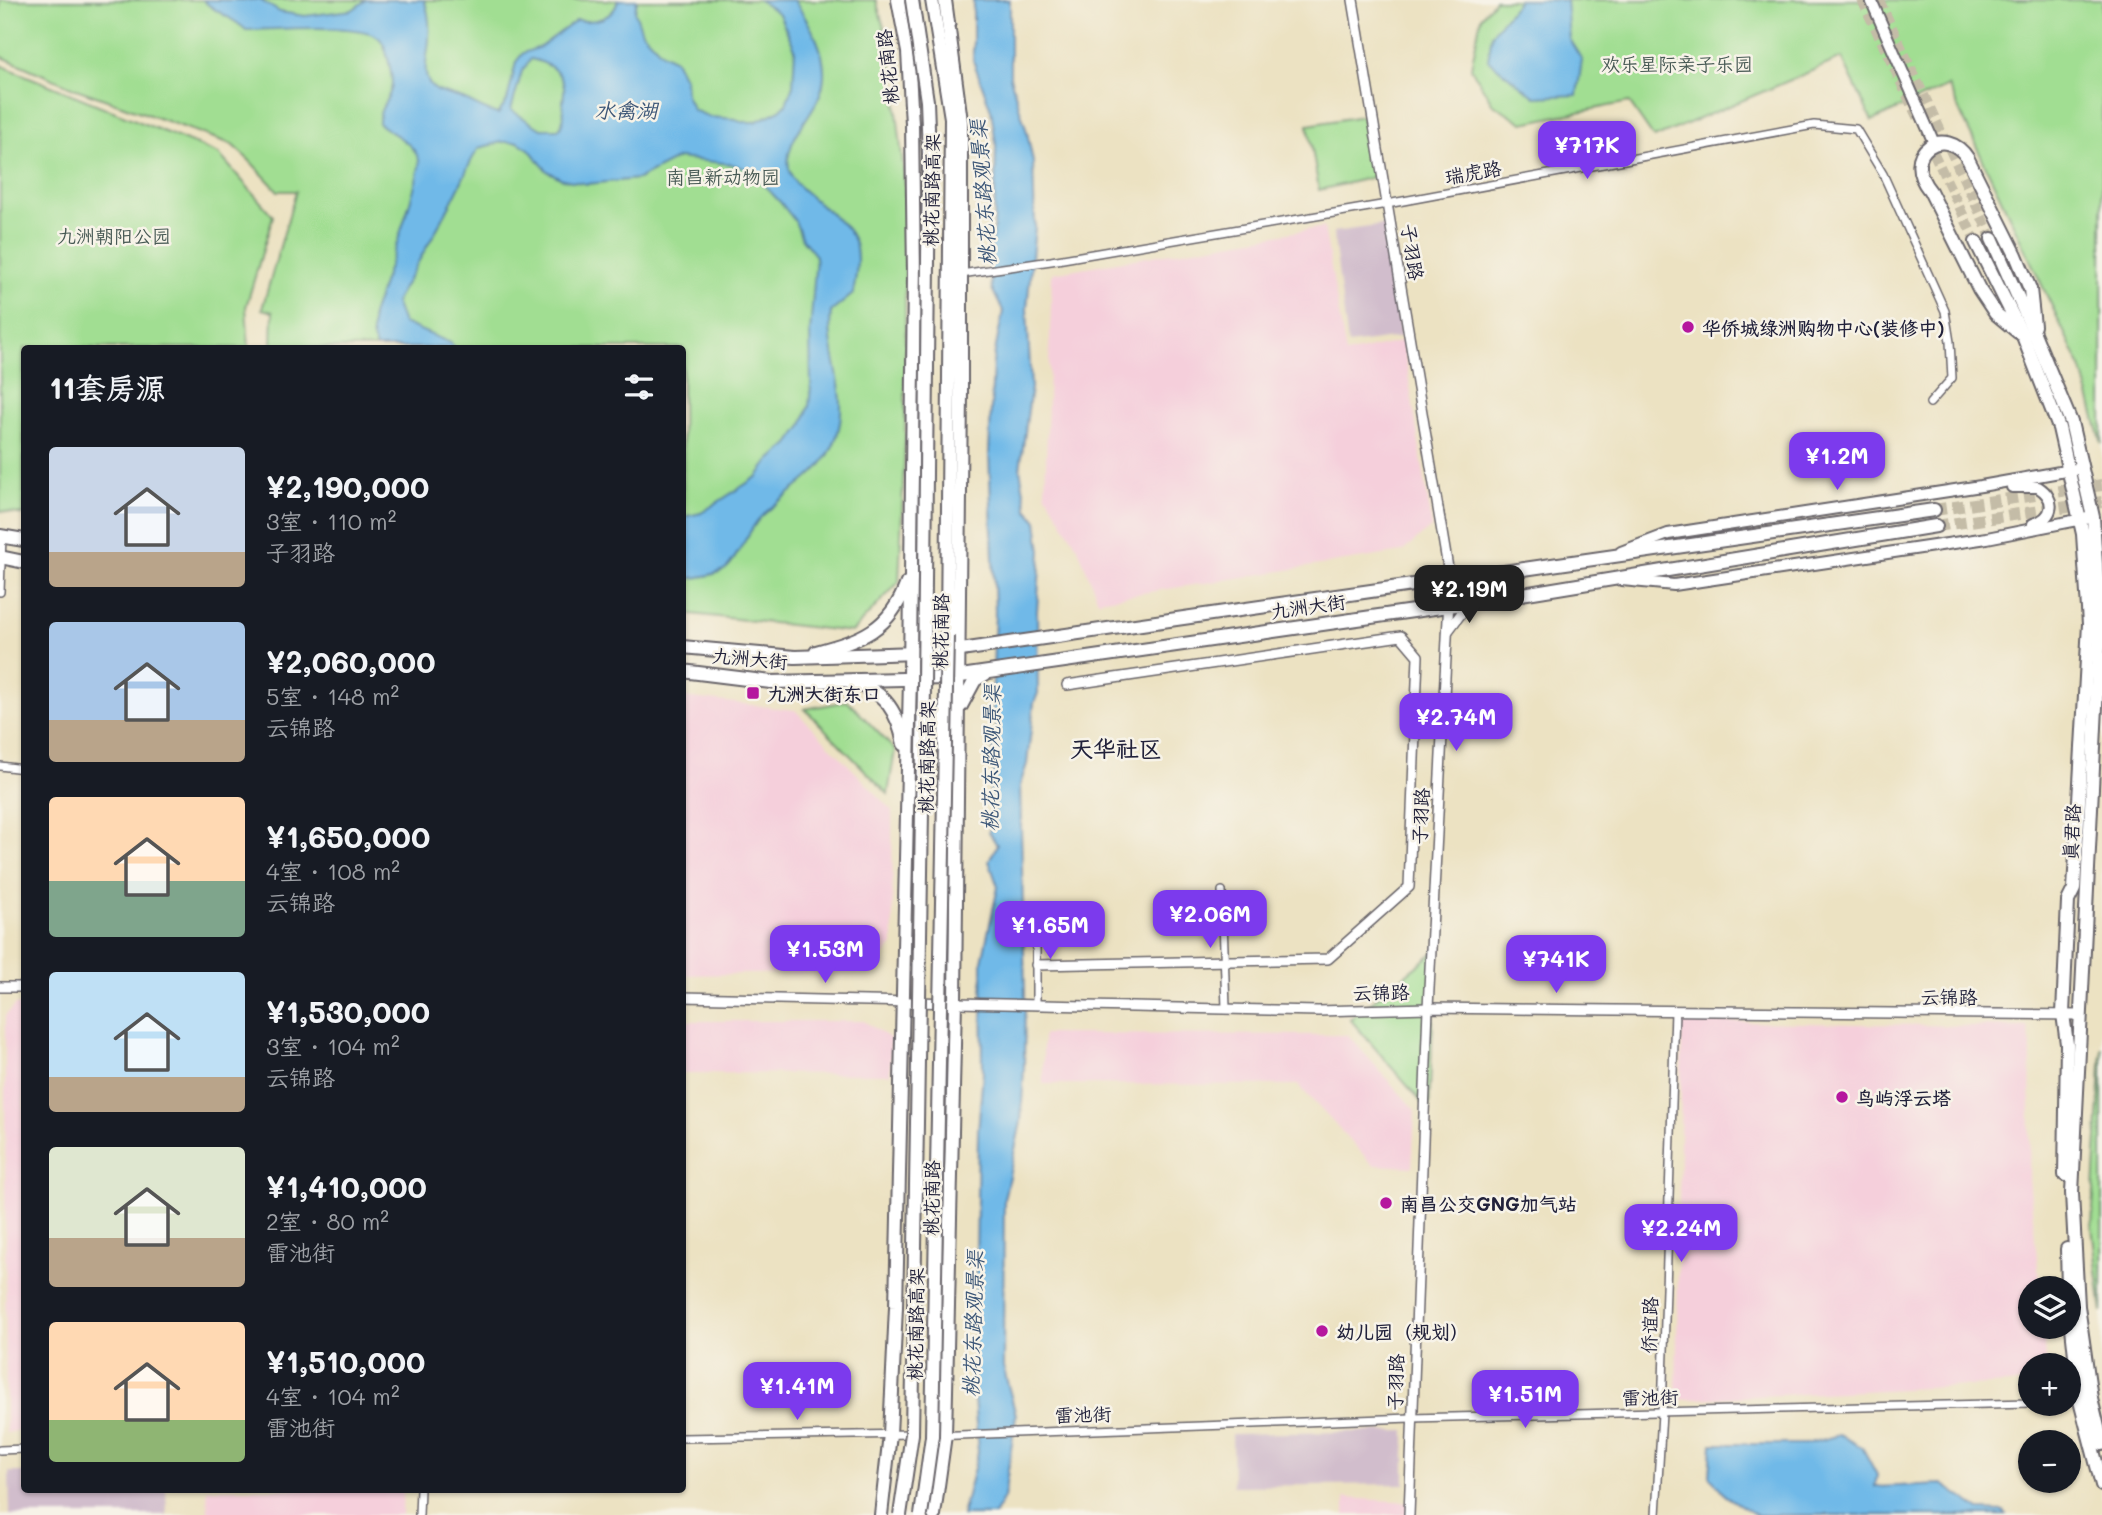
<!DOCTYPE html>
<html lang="zh">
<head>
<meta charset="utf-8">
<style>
	:root { --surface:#171b24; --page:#242831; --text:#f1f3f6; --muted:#9ea1a6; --accent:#7c3aed }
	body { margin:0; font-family:Mali,"LXGW WenKai TC",sans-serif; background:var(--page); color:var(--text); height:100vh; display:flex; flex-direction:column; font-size:26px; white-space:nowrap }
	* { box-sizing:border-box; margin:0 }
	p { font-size:23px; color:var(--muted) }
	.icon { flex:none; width:38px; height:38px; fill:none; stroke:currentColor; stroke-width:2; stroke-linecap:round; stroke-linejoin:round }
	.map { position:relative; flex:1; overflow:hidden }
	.sheet { position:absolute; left:21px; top:345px; width:665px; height:1148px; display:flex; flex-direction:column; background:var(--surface); border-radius:7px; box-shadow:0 2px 5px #0004 }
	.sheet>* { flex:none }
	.controls { position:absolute; left:2018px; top:1276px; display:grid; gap:14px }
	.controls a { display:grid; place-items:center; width:63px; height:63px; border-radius:50%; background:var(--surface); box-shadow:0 2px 5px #0004; font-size:35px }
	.price { position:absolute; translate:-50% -60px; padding:0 16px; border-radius:14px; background:var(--accent); color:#fff; font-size:23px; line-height:46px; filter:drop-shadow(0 2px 4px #0008) }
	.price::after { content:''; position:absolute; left:50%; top:42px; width:21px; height:16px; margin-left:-10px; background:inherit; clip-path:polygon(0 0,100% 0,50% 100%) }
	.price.on { background:#222; color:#fff }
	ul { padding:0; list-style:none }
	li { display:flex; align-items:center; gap:21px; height:175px; padding:0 28px }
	li span { display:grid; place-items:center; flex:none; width:196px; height:140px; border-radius:7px; color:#555 }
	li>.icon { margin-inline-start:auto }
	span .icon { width:84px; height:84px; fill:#fffc; stroke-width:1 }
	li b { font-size:30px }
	h2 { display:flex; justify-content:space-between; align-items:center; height:84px; padding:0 28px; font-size:30px }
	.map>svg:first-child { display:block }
	.built { fill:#f5cfdb }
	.industrial { fill:#d1bdcc }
	.green { fill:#a1de92; stroke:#628066; stroke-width:2 }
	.water { fill:#6fb9e8; stroke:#486e92; stroke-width:2; fill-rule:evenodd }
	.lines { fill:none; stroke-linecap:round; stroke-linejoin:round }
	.secondary-tunnel { stroke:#c4bca7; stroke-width:10; stroke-dasharray:10 5; stroke-linecap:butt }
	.primary-tunnel { stroke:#c4bca7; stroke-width:12; stroke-dasharray:12 6; stroke-linecap:butt }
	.minor-casing { stroke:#69656a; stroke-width:10 }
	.tertiary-casing { stroke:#69656a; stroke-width:12 }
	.secondary-casing { stroke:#69656a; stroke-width:14 }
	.primary-casing { stroke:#69656a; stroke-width:16 }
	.trunk-casing { stroke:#69656a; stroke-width:16 }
	.minor { stroke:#fff; stroke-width:7 }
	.tertiary { stroke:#fff; stroke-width:9 }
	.secondary { stroke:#fff; stroke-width:10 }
	.primary { stroke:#fff; stroke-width:12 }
	.trunk { stroke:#fff; stroke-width:12 }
	.trunk-bridge-casing { stroke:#69656a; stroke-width:16; stroke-linecap:butt }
	.trunk-bridge { stroke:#fff; stroke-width:12 }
	.poi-dot { fill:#b5179e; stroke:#f7f3e8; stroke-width:2.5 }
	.labels { text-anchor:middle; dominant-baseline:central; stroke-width:5; stroke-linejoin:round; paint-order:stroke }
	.park-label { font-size:19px; fill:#485a55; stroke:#f7f3e8 }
	.street-label { font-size:19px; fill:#22223b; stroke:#f7f3e8 }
	.poi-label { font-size:19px; font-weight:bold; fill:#22223b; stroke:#f7f3e8; text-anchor:start }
	.water-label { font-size:21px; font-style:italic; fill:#3d5778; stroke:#f7f3e8 }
	.quarter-label { font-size:23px; font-weight:bold; fill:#22223b; stroke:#f7f3e8 }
</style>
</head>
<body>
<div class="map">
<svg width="2102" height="1515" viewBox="0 0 2102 1515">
	<rect width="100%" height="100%" fill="#f7f3e8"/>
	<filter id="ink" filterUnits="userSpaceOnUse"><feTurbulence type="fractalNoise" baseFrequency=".0143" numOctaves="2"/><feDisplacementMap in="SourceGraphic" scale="14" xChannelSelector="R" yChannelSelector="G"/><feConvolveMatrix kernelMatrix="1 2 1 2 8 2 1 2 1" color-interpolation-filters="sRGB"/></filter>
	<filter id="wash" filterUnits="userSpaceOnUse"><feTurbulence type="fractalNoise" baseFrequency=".00686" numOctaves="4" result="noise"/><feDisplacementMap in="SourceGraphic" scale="28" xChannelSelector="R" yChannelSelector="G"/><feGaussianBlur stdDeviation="1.57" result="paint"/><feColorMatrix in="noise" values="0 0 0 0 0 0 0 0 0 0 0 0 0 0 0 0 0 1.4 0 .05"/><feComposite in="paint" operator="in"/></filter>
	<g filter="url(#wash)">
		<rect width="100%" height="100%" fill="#ece2c2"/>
		<g class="built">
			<path d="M1324,227L1346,354L1403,341L1432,527L1402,552L1098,600L1078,548L1045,493L1052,273Z"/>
			<path d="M683,697L795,710L892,810L893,945L870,972L683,975Z"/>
			<path d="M15,1005H24V1429L6,1433L5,1016Z"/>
			<path d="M683,1021H864L891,1039L890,1074L683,1073Z"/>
			<path d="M1682,1021L2027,1027L2031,1045L2029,1179L2040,1288H2030V1326L2043,1327L2047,1365H2030V1383L1676,1400Z"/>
			<path d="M1043,1034L1348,1035L1415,1110L1412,1167L1373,1165L1298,1085L1043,1084Z"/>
			<path d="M207,1489H403L402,1515H208Z"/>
			<path d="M1345,1498L1411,1502L1410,1515H1345Z"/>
		</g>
		<g class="industrial">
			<path d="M1385,225L1401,337L1348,344L1333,232Z"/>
			<path d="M1405,1431V1484L1233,1486L1232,1434Z"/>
			<path d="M9,1472H24V1489H166L167,1515H10Z"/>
		</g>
		<g class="green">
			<path d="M0,0H876L890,49L905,184V439L899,582L852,632L683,613L682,348H272L273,312L262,309L296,191H278L249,160L231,144L76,89L0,56Z"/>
			<path d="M1495,0H2102V444L2082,370L1948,86L1872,121L1842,58L1654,138L1629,102L1523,123L1492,103L1471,68L1481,17Z"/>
			<path d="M0,65L219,154L273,216L246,307L249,348H24V515L0,511Z"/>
			<path d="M1362,116L1378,176L1319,190L1308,125Z"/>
			<path d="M848,701L895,750L888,794L805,709Z"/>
			<path d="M1436,951L1429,1111L1350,1019Z"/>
			<path d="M2102,1048V1313L2092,1227Z"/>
		</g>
		<g class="water">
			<path d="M203,0H260L280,12L305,16L352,10L366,0H424C429,12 430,25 429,38C429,55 418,79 436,90C444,94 455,96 463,99C475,104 485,111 498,114L507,101L516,62L523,53L540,47L577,20C594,23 614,19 618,0H637L635,12L642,32L662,53L675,60L685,80L686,95L693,110L710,117L736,119L741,122H755L780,110L786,104L793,85L795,49L779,14L759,0H794C810,24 829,54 823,84C818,114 780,140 790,172C793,183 802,189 810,196C853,233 864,233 853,294L831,312C826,349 846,385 840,423C832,473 792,486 760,518C749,529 735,564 724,570C712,576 696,578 683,579V517L701,513L758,476L769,461L789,444L802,426L809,406L811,386L810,333L816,256L802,239L795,221L780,202L750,170L731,164L678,158L638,179L587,184L562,179L547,171L529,149L518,142H502L479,148C470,160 466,173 459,187C440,226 417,264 395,302L403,323L451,343L455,348H376L372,335V315C380,292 423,174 419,160C412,141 394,135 379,124C378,106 391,100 392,84C392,75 386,43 379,38C362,22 272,30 246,30C233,17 215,13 203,0ZM531,59C547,63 560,69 564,86C565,91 563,97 563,103C564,115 565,119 559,129H541L511,110L522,71Z"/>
			<path d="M973,0H1010V77L1027,132L1033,162L1035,227L1027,308L1031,388L1020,469L1027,509L1037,521L1041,551L1037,611L1038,693L1034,703L1027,764L1020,785L1025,993L1024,1068L1021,1122L1004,1199L1003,1366L1016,1415L1004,1498L994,1515H962L978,1452L974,1398L978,1131L983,1072L982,961L998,887L989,861L997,845L989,832L994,812L990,791L994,772L993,747L997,722L992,707L995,611L989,453L993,362L1003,311L992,289L989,259L994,229L996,145L991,110L973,60Z"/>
			<path d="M1519,0H1566L1569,39L1582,60L1577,95L1535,97L1488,60L1492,34Z"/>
			<path d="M1839,1435L1862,1447L1877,1475L1875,1487L1942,1484L1980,1510L2004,1511L2006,1515H1756L1726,1496L1710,1476L1712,1444H1806Z"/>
		</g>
	</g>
	<g filter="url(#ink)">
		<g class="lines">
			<g class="secondary-tunnel">
				<path d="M1862,0L1919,121"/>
				<path d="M1879,0L1992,239"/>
				<path d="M1927,139L1976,242"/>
			</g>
			<g class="primary-tunnel">
				<path d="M1934,510L2102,485"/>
				<path d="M1936,526L2102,502"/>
			</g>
			<defs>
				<g id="minor">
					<path d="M961,274L1051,261L1387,204L1814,125L1856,129L1883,174L1945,311L1950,342L1952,378L1930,403"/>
					<path d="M0,592L2,536"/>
					<path d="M0,766L24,769"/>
					<path d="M1222,891L1226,1008"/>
					<path d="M1036,918V1003"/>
					<path d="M932,1436L1411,1418L2030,1403"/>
					<path d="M682,1438L912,1434"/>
					<path d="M0,1450L24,1449"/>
					<path d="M419,1515L420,1489"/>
					<path d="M1656,1515L1662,1413L1675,1011"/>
				</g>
				<g id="tertiary">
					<path d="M1353,0L1450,580L1428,1008L1409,1515"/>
					<path d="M1448,631L1469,603"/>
					<path d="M1036,965L1328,959L1409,887L1418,656L1401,636L1067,685"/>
					<path d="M0,987H24"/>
					<path d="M682,997L1318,1011L1428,1008L2081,1015"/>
				</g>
				<g id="secondary">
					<path d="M1871,0L1934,143"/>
					<path d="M2012,487H2038C2057,499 2054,518 2033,524"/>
					<path d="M1621,552L1668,534L1981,486L2082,468"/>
					<path d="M1622,580L1674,585L1987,538L2093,517"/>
				</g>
				<g id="primary">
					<path d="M1992,239L2034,333L2071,422L2093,517L2100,626L2072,1193L2078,1306L2091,1398L2102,1444"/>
					<path d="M1976,242L2023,336L2059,428L2083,534L2089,624L2074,889L2068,901L2063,1014L2067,1044L2065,1175"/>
					<path d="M2018,332L1995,313L1979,289L1930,191C1898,152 1946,123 1968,159L2016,255L2030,289L2034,326"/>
					<path d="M0,536L24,540"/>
					<path d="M0,557L24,562"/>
					<path d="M682,647L795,657L947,652L1934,510"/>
					<path d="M816,652C861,640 890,630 907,583"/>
					<path d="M682,671L771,682L947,678L1455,605L1936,526"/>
					<path d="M852,684C885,688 898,714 904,744"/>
					<path d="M961,706L975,680L985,674"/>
					<path d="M2067,1249L2068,1288"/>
					<path d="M2068,1291L2080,1401L2102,1485"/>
					<path d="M881,1515L890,1434L896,1307L910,679L914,274L912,124L908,52L898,0"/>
					<path d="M934,1515L945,1435L955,1002L961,391V121L945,0"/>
				</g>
				<path id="trunk" d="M932,0L951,118L947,636"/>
			</defs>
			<use href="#minor" class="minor-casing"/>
			<use href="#tertiary" class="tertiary-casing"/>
			<use href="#secondary" class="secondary-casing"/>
			<use href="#primary" class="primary-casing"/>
			<use href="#trunk" class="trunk-casing"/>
			<use href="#minor" class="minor"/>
			<use href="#tertiary" class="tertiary"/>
			<use href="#secondary" class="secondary"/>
			<use href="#primary" class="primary"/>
			<use href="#trunk" class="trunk"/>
			<defs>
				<g id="trunk-bridge">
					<path d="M900,1515L912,1434L924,687L929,154L927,101L912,0"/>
					<path d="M921,1515L932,1436L947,636"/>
				</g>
			</defs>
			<use href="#trunk-bridge" class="trunk-bridge-casing"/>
			<use href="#trunk-bridge" class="trunk-bridge"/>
		</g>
	</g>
	<g class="poi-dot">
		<circle cx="1688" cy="327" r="7"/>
		<rect x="746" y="686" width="14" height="14" rx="3.5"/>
		<circle cx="1842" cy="1097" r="7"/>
		<circle cx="1386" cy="1203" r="7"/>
		<circle cx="1322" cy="1331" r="7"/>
	</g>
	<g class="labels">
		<g class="park-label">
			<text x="1677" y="63">欢乐星际亲子乐园</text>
			<text x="723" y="176">南昌新动物园</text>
			<text x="114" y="235">九洲朝阳公园</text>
		</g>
		<g class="street-label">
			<text transform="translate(887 67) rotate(-96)">桃花南路</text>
			<text transform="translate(1473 172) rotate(-10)">瑞虎路</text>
			<text transform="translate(931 190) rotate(-89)">桃花南路高架</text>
			<text transform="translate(1413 252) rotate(81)">子羽路</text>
			<text transform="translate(1308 606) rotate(-8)">九洲大街</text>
			<text transform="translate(940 631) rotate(-89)">桃花南路</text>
			<text transform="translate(750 658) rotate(5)">九洲大街</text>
			<text transform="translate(926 757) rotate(-89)">桃花南路高架</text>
			<text transform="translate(1420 816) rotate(-87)">子羽路</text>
			<text transform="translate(2071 832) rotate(-87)">真君路</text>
			<text transform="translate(1381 992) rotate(-1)">云锦路</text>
			<text x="1949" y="996">云锦路</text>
			<text transform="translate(931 1198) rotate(-89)">桃花南路</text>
			<text transform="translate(915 1324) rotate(-89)">桃花南路高架</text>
			<text transform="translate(1649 1325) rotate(-88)">侨谊路</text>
			<text transform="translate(1395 1382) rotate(-88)">子羽路</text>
			<text transform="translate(1650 1397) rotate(-1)">雷池街</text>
			<text transform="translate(1083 1414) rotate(-2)">雷池街</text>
		</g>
		<g class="poi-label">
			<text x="1702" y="327">华侨城绿洲购物中心(装修中)</text>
			<text x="767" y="693">九洲大街东口</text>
			<text x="1856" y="1097">鸟屿浮云塔</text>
			<text x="1400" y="1203">南昌公交GNG加气站</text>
			<text x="1336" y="1331">幼儿园（规划）</text>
		</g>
		<g class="water-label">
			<text x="626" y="109">水禽湖</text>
			<text transform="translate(982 193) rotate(-94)">桃花东路观景渠</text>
			<text transform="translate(990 758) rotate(-89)">桃花东路观景渠</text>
			<text transform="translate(972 1324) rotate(-88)">桃花东路观景渠</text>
		</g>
		<g class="quarter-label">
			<text x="1116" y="748">天华社区</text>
		</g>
	</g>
</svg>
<div class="controls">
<a><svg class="icon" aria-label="layers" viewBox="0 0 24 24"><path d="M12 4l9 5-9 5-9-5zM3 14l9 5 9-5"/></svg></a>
<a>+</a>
<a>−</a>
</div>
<b class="price" style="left:1587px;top:181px">¥717K</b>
<b class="price" style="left:1837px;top:492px">¥1.2M</b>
<b class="price on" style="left:1469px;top:625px">¥2.19M</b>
<b class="price" style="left:1456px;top:753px">¥2.74M</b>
<b class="price" style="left:1210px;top:950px">¥2.06M</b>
<b class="price" style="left:1050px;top:961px">¥1.65M</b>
<b class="price" style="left:825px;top:985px">¥1.53M</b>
<b class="price" style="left:1556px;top:995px">¥741K</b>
<b class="price" style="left:1681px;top:1264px">¥2.24M</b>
<b class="price" style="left:797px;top:1422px">¥1.41M</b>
<b class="price" style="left:1525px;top:1430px">¥1.51M</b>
<section class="sheet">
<h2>11套房源<svg class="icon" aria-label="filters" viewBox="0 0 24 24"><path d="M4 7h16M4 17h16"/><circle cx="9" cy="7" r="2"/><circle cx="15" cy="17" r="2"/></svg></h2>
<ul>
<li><span style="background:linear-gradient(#c9d6e8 75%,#b9a48a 0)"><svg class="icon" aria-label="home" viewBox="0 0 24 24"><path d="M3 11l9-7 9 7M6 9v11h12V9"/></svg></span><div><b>¥2,190,000</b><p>3室 · 110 m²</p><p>子羽路</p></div></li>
<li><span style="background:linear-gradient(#a9c7e8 70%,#b9a48a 0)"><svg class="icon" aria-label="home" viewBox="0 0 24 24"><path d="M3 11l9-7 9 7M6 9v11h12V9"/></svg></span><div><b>¥2,060,000</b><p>5室 · 148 m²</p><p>云锦路</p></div></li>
<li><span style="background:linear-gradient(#ffd9b3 60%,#7fa58c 0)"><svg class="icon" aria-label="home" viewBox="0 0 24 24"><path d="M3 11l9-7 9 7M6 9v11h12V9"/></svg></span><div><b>¥1,650,000</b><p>4室 · 108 m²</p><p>云锦路</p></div></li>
<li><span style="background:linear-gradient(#bfe0f5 75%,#b9a48a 0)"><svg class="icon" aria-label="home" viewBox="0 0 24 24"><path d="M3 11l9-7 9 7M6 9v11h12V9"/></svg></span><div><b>¥1,530,000</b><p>3室 · 104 m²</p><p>云锦路</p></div></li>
<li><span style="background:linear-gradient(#dfe7d0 65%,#b9a48a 0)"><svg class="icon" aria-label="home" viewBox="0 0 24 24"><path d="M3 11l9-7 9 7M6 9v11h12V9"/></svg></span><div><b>¥1,410,000</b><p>2室 · 80 m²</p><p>雷池街</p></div></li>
<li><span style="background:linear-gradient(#ffd9b3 70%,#8fb573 0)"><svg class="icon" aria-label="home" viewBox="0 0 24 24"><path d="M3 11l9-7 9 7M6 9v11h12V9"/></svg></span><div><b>¥1,510,000</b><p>4室 · 104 m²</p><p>雷池街</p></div></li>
</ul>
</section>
</div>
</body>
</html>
